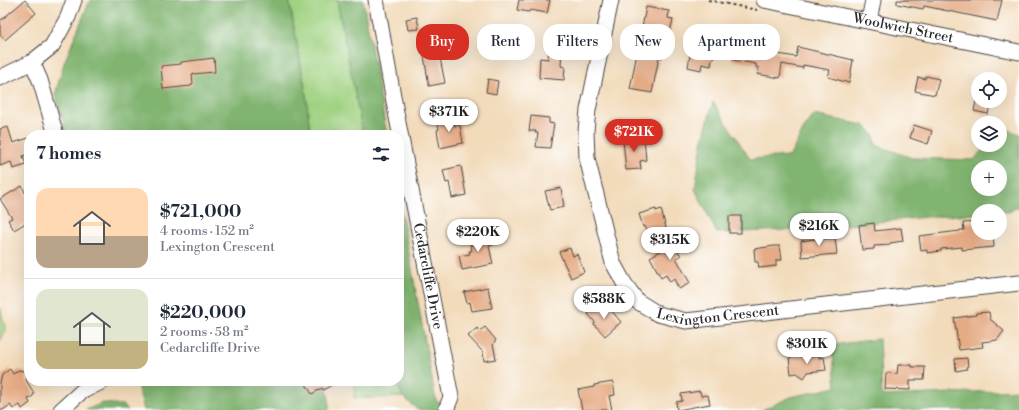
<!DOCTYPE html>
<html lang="en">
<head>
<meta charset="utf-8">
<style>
	:root { --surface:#fff; --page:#f2f2f3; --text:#1f2937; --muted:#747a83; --line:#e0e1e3; --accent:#d93025 }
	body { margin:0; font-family:"Libre Bodoni",serif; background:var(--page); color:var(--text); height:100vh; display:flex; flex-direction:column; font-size:15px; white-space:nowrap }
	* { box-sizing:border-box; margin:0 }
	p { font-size:13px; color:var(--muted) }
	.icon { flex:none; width:22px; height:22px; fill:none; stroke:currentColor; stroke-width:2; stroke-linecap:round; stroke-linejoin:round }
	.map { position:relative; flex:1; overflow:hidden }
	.drawer { position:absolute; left:24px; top:130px; width:380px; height:256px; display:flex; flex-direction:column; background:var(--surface); border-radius:16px; box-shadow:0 4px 16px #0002 }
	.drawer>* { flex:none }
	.top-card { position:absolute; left:416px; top:24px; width:380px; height:36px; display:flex; gap:8px }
	.buttons { position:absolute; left:971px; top:72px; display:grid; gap:8px }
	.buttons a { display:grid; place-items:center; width:36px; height:36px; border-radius:50%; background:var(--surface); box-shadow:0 4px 16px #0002; font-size:20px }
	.price { position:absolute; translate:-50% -34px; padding:0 9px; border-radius:14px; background:#fff; color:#222; font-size:13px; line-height:26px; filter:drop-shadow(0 1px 2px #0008) }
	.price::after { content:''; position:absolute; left:50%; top:24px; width:12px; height:9px; margin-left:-6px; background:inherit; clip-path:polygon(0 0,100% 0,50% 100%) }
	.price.active { background:var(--accent); color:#fff }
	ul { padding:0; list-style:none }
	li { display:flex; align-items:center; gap:12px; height:100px; padding:0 12px }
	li+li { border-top:1px solid var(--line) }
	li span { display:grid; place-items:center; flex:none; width:112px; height:80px; border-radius:12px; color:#555 }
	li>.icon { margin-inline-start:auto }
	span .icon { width:48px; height:48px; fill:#fffc; stroke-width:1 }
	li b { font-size:17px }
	h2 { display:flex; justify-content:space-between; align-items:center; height:48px; padding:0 12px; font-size:17px }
	.pill { padding:0 14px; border-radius:16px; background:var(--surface); box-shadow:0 4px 16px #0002; font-size:14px; line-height:36px }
	.pill.active { background:var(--accent); color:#fff }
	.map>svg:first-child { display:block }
	.green { fill:#a0d282; stroke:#667e56 }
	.forest { fill:#80b470; stroke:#56704e; fill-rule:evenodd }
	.building { fill:#e5ab85 }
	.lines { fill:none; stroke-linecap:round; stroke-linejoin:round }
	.minor-casing { stroke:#494541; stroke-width:17 }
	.path { stroke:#494541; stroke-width:2; stroke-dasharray:3 3; stroke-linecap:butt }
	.minor { stroke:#fff; stroke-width:15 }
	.labels { text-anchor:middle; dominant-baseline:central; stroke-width:3.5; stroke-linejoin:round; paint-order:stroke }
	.street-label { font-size:14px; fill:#2b2b2b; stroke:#fff }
</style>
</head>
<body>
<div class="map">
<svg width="1019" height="410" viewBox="0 0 1019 410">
	<rect width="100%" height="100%" fill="#fff"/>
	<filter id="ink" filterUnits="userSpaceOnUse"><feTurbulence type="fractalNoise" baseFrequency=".025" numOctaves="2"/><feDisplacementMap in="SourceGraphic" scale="8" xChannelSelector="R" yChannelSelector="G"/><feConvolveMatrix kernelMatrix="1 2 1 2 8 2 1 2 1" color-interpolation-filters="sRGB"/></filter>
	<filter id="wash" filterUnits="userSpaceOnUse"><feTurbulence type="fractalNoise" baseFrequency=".012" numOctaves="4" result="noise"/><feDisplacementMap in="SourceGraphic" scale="16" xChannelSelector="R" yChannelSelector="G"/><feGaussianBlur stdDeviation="0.9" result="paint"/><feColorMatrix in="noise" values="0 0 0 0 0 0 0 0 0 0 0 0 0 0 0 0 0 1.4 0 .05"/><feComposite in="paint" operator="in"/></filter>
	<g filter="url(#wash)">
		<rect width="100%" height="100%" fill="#f2dbbb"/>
		<g class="green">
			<path d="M289,0H337L363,135H310L306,93Z"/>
			<path d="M0,307L6,331L0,341Z"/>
			<path d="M355,381H396L403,397L354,398Z"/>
		</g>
		<g class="forest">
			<path d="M90,0H289L306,93L310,135H67L55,95L64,63Z"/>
			<path d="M337,0H363L387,135H363Z"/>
			<path d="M713,102L750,159L790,156L803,130L814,115L864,125L874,135L876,145L912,158L974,160L986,145H1000V127L1019,134V206L1009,212L978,211V214L926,217L809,229L717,233L695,189L702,143ZM978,167H1000V189H978Z"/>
			<path d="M399,199L436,401L454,410H418L403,397L396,381H399Z"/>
			<path d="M879,339L882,396L1019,390V410H762L791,397L836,387L832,345Z"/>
			<path d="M136,381H325L329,399V410H144Z"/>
			<path d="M103,403L122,405L128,410H85Z"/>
		</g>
		<g id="blocks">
			<g class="building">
				<path d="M25,0L36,13L5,40L0,34V21Z"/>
				<path d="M519,0H550L547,13L530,10L529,12L517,10Z"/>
				<path d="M897,0H1002L997,21L924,6L923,9L897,4Z"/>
				<path d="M646,7L669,11L668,18L673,19L670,32L667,31L662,58L659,57L652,93L630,89Z"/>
				<path d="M417,17L419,29L408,30L406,19Z"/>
				<path d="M693,37L717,40L713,59H712L711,66L702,64L701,70L688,67Z"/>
				<path d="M737,43L750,46L749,48L771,52V51L778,52V54L796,57L798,47L853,60L849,83L828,77L830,70L803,65V68L782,64L780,78L757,74L759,68L756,67V64L733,60Z"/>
				<path d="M442,47L443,57L440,58L445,83L429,86L423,50Z"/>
				<path d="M549,47L562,48L561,66L565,67L564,80L539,78L540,58L548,59Z"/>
				<path d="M214,58L215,72L192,74L193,83L191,86L163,89L161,66L181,64V62Z"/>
				<path d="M926,76L939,79L935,95L915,91L918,77L925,79Z"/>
				<path d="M488,79L498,81L496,94L486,92Z"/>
				<path d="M976,101H991L988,114L974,111Z"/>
				<path d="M451,116L455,126L460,125L463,143L440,148L437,130L439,129L437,119Z"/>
				<path d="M531,116L549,118V123L554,124L550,148L536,147L538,133H535L536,131H529Z"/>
				<path d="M914,125L932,131L928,144L910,138Z"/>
				<path d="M8,127L13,143L29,138V154L23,156L26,165L13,169L11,162L0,166V129Z"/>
				<path d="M644,138L646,160L640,161L641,169L626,170L623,140Z"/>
				<path d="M461,166L466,195L452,198L449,182L446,183L443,170Z"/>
				<path d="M22,186L29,201V221L14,230L8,220L12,218L0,199Z"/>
				<path d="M561,188L564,207L550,210L545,191Z"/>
				<path d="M656,209V211L661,209L666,228L648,233L645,226L643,227L639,214Z"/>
				<rect x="729" y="216" width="12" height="17"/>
				<path d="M977,222L978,233H993L994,247L962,250V247L941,249V251L927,253V250L921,251L919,236L960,231V230H964L963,223Z"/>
				<path d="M874,223L875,231L901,228L903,241L890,243V245L874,246V249L862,250L859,225Z"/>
				<path d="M667,230H670L674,244L681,256L676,258L690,283L679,289L674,279L670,282L666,275L661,278L650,257L664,249L660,232Z"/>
				<path d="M491,233L493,245L489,246L493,264L462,270L459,256L470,254L469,251H472L469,237Z"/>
				<path d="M821,238V239L835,238L837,254L802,257L801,241Z"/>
				<path d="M774,246H780L782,260H776V266L759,268L758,262H755L754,249Z"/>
				<path d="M570,248L573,256L577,254L584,272L571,278L559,252Z"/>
				<path d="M488,287L492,308L472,311L470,302L467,303L464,292Z"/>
				<path d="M597,306L604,314L610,309L621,322L605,336L594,324L595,322L588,314Z"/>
				<path d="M989,312L990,319L1004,331L997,340L982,342L983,347L959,350L954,318L976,315V313Z"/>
				<path d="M485,327L496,340L493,344L496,359L484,361L483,352L468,336L477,328L480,331Z"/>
				<path d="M804,355V356L811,355V357L819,355V358L824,357L826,370L808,372L804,378L797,373L791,374L789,358Z"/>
				<path d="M967,358L968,366L966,367L967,369L956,371L955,359Z"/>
				<path d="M898,365H912V367H925L924,380H910V390L885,389L886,373L897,374Z"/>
				<path d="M10,369L13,374L19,370L24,371L27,375L26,380L34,393L33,396L28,399L30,403L22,409L20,405L13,409L10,405L3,410H0V383L2,375Z"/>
				<path d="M304,381H339L323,390L322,388L312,394Z"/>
				<path d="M613,382L615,395L609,396L612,410H582L578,390L594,387V385Z"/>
				<path d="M700,391L701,396L708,395L710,404L677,410L676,402L682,401L681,394Z"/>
			</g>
		</g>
	</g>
	<g filter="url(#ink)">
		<use href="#blocks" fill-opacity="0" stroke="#494541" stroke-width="1"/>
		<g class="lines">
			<defs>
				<g id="minor">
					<path id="s1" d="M376,0L395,107L451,397L446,410"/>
					<path id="s2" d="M611,0L588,110L586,131L587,158L613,263L624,283L637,301L658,314L686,321L1019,283"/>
					<path id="s3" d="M764,0L1019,52"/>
					<path d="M869,21L873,0"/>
					<path d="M32,62L40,80L56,135"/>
					<path d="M0,78L32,62L52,46L68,17L74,0"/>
					<path d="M61,410L81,392L103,381"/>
				</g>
			</defs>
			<use href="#minor" class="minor-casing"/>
			<path class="path" d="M708,0L757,10"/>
			<use href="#minor" class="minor"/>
		</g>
	</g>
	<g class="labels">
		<g class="street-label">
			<text stroke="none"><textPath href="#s3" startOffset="142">Woolwich Street</textPath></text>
			<text stroke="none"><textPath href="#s1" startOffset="281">Cedarcliffe Drive</textPath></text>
			<text stroke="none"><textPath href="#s2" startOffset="399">Lexington Crescent</textPath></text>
		</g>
	</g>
</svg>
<div class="buttons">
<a><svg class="icon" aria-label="locate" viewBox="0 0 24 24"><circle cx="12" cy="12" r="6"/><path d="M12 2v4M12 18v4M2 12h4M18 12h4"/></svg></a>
<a><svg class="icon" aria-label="layers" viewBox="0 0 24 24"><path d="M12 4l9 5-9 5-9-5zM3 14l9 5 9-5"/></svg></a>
<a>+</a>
<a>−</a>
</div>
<b class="price" style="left:449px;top:133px">$371K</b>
<b class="price active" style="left:634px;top:153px">$721K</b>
<b class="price" style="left:819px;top:247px">$216K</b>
<b class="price" style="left:478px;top:253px">$220K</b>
<b class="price" style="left:670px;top:261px">$315K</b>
<b class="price" style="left:604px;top:320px">$588K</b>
<b class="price" style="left:807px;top:365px">$301K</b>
<div class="top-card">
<a class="pill active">Buy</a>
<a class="pill">Rent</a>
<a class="pill">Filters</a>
<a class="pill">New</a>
<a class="pill">Apartment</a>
</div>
<section class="drawer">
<h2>7 homes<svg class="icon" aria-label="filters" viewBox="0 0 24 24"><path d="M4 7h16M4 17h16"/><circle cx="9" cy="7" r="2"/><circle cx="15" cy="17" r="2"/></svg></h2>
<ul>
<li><span style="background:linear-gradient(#ffd9b3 60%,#b9a48a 0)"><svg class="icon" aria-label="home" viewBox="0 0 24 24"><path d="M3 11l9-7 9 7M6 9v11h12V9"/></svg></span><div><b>$721,000</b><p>4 rooms · 152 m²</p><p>Lexington Crescent</p></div></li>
<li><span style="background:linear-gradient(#dfe7d0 65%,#c2b280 0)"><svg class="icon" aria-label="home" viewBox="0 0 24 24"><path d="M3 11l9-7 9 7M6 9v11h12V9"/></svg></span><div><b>$220,000</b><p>2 rooms · 58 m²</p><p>Cedarcliffe Drive</p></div></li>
</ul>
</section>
</div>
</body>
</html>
